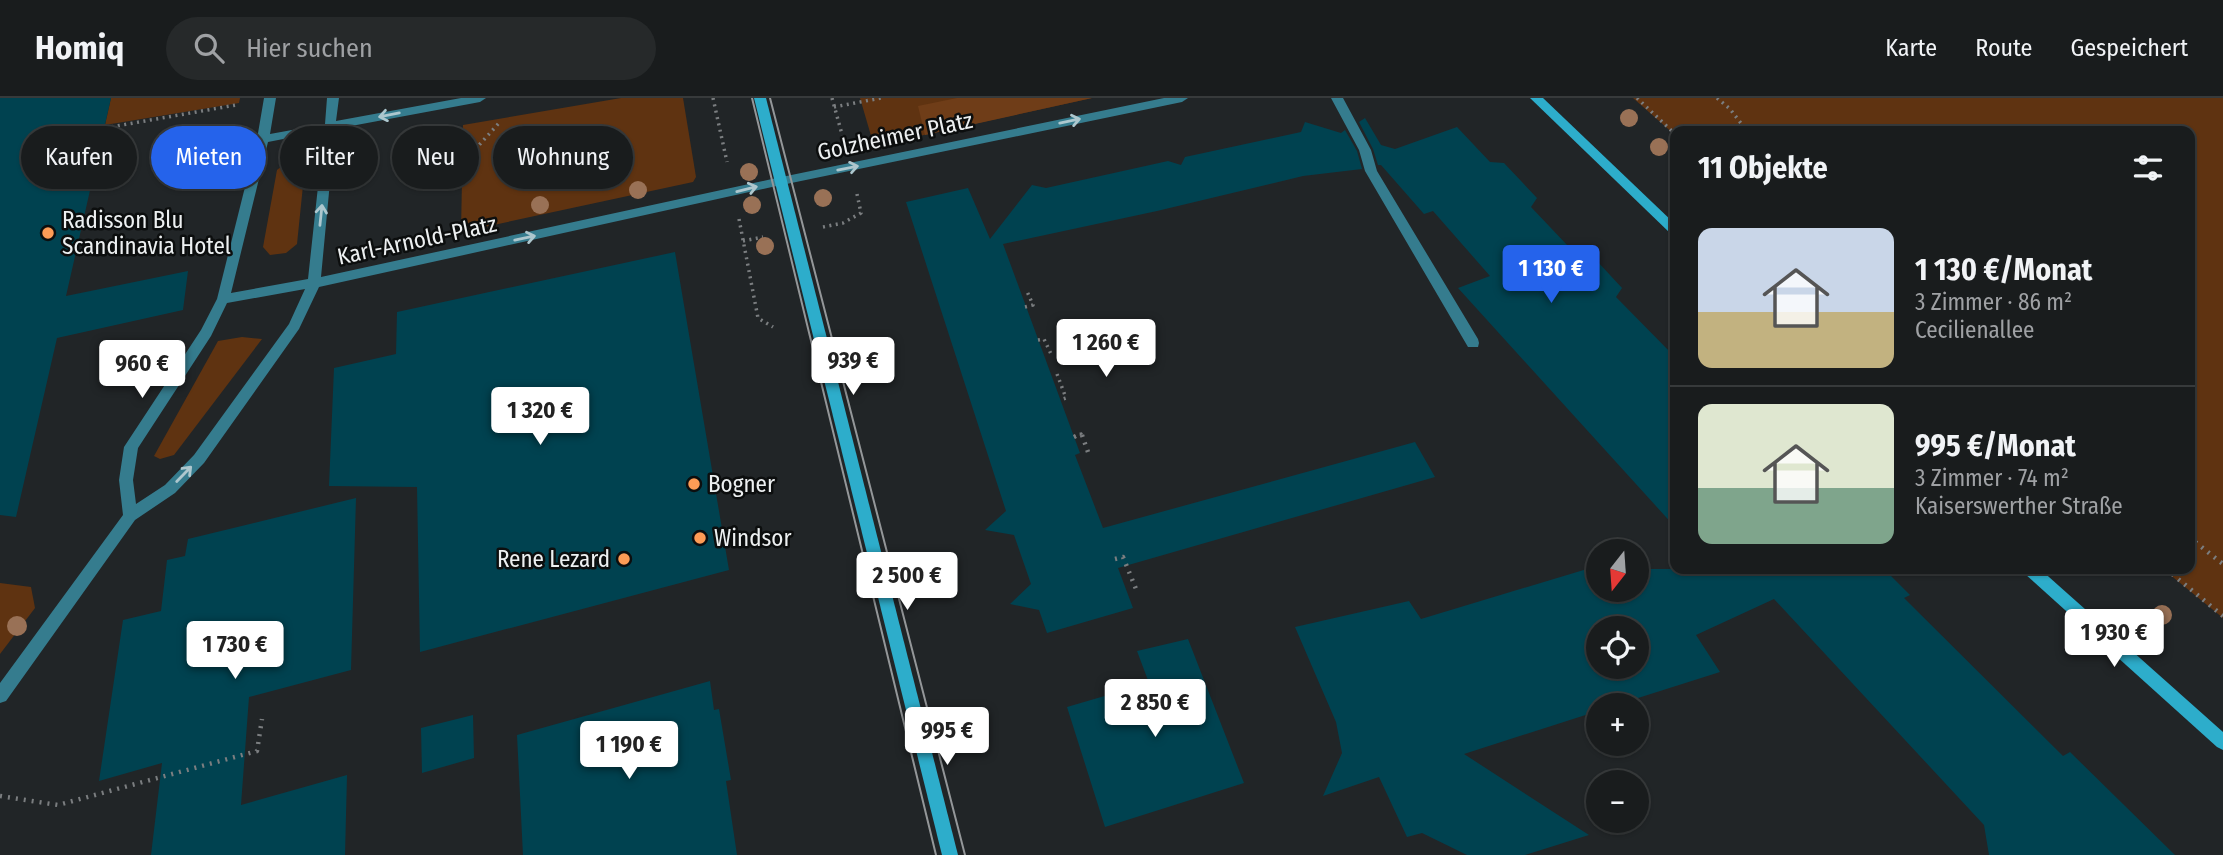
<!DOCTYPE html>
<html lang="de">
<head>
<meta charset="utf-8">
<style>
	:root { --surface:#191c1d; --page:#26292a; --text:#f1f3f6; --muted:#9fa1a4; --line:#373a3b; --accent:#2563eb }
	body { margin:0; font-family:"Fira Sans Condensed",sans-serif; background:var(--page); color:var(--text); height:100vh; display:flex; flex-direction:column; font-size:26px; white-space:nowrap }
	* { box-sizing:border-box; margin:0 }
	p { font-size:23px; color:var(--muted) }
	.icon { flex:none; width:38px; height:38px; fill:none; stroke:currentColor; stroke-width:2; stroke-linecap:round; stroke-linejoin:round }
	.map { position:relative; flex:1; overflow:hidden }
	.details { position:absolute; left:1670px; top:28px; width:525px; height:448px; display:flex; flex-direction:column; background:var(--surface); border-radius:14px; box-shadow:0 2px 5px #0004,0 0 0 2px var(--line) }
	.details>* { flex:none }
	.top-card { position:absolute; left:21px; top:28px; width:665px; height:63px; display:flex; gap:14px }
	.needle { width:46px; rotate:197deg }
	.tools { position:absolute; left:1586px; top:441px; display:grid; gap:14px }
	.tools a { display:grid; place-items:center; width:63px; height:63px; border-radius:50%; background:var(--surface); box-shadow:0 2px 5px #0004,0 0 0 2px var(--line); font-size:35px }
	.price { position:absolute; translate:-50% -60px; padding:0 16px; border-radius:7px; background:#fff; color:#222; font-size:23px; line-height:46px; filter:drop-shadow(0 2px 4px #0008) }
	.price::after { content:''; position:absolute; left:50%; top:42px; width:21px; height:16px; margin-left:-10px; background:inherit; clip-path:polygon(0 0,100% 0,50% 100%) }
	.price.selected { background:var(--accent); color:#fff }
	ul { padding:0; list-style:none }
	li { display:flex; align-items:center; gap:21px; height:175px; padding:0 28px }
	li+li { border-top:2px solid var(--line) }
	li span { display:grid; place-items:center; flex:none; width:196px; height:140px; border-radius:14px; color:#555 }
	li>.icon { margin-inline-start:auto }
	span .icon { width:84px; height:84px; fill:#fffc; stroke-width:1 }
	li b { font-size:30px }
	h2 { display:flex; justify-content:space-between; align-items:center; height:84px; padding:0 28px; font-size:30px }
	.chip { padding:0 24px; border-radius:32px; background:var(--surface); box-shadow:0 2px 5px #0004,0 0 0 2px var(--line); font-size:24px; line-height:63px }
	.chip.selected { background:var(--accent); color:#fff }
	header { display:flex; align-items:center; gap:42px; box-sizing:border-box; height:98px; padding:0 35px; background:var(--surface); border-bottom:2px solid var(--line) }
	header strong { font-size:33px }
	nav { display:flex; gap:38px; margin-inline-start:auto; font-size:24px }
	.search { width:490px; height:63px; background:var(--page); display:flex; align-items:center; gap:18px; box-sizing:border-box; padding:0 24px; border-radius:38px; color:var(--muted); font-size:26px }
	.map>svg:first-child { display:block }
	.green { fill:#5f3311 }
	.forest { fill:#6f3d18 }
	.building { fill:#004250; fill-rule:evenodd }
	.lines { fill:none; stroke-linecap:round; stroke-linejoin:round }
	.path-far1 { stroke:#7b7e80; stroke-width:3.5; stroke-dasharray:2 4.5; stroke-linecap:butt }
	.path { stroke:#7b7e80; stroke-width:4.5; stroke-dasharray:2 6; stroke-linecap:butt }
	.lane { fill:#357c8e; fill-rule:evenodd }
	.street { fill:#357c8e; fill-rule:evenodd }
	.secondary { fill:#2dadcb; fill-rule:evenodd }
	.tram { stroke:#949799; stroke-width:2 }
	.tree { fill:#997156 }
	.oneway { stroke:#adc7ce }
	.poi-dot { fill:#fd9c56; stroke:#0c0e0e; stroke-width:2.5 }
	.labels { text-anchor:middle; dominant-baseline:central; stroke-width:5; stroke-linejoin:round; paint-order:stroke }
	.street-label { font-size:23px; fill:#edf0f1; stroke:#0c0e0e }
	.poi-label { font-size:23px; fill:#edf0f1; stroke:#0c0e0e; text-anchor:start }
</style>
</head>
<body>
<header>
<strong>Homiq</strong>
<div class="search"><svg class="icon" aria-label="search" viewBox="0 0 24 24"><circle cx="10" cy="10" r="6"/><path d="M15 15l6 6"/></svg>Hier suchen</div>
<nav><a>Karte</a><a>Route</a><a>Gespeichert</a></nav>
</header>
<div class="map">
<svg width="2223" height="757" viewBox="0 0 2223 757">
	<rect width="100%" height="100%" fill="#212527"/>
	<g class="green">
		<path d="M111,0H240L239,5L105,27Z"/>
		<path d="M621,0H683L696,79L693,84L461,134L463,27Z"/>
		<path d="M860,0H1092L874,48Z"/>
		<path d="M1633,0H2223V520L2163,471H2189V33H1675V37Z"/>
		<path d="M434,51L450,55L454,61C450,83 421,91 403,80L401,74C405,58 419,53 434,51Z"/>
		<path d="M291,61L300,63L305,68L297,146L286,155L270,157L263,149L277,72Z"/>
		<path d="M242,239L262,241L174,357L160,361L154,358L218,243Z"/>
		<path d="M0,485L31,489L35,510L0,556Z"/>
	</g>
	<path class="forest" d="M957,0H1092L925,37L918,8Z"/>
	<g class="building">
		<path d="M0,0H111L66,198L188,173L183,212L57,240L16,419L0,417Z"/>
		<path d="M1365,20L1381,47L1395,51L1457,29L1490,64L1504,65L1537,100L1531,109L1568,148L1584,149L1622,190L1616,199L1675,259V429L1458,190L1490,178L1433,113L1424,116L1381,67H1378L1373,51L1359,24Z"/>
		<path d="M1305,24L1341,35L1345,32L1357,53L1362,71L1303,78L1157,113L1003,146L1080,355L1075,357L1103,430L1415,344L1435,379L1118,470L1133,510L1047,535L1039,512L1010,506L1031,486L1014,437L985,432L1006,413L906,104L968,90L990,141L1032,87L1046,90L1168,63L1181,67L1185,59L1301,34Z"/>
		<path d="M675,154L729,472L420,554L417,389L329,388L334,270L396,256L397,214Z"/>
		<path d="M356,400L351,572L249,599L241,707L347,677L345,757H151L162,665L99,683L123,522L161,513L167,462L185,458L188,441Z"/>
		<path d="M1587,471H1598V492H1636V471H1884L1910,497L1904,500L2063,658L2070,654L2175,757H1989L1984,727L1774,501L1696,537L1720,574L1616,607H1598V613L1464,656L1589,737L1525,757H1467L1422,735L1407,739L1379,679L1323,698L1342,655L1336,624L1295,529L1409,503L1421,521ZM1598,530H1636V569H1598Z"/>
		<path d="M1188,541L1244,685L1105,729L1067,609L1149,585L1137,553Z"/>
		<path d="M710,583L714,612L719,611L731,682L726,683L737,757H523L517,637Z"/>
		<path d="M473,617L474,660L422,675L421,630Z"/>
	</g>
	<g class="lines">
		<g class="path-far1">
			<path d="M713,0L727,64"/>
			<path d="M832,0L843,40"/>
			<path d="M1637,0L1675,36"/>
			<path d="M1717,0L1730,11L1747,33"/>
			<path d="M834,9L881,0"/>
			<path d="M105,30L236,7"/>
			<path d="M462,66L499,25"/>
			<path d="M739,121L758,220L773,229"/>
			<path d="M823,129L843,125L861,115L857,96"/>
			<path d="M743,143L763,139"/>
			<path d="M1025,209L1033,207L1026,191"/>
			<path d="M1038,242L1044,241L1052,258"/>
			<path d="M1057,276L1066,300L1060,302"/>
			<path d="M1074,339L1081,336L1082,339"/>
		</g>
		<g class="path">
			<path d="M1082,337L1089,357"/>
			<path d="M1074,339L1078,337"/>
			<path d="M2189,439L2223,466"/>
			<path d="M1115,461L1123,459L1136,491"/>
			<path d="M2166,471L2223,518"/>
			<path d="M0,698L58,707L257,653L262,621"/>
		</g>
		<path class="lane" d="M1331,0H1343L1371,52L1377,73L1478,241L1479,245L1478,249H1468L1365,73L1359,52Z"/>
		<path class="street" d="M264,0H276L270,36L325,26L327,0H339L336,23L461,0H486L480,4L335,31L321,179L772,81L1164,0H1188L1182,4L772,89L319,189L299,231L204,365L175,395L135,422L6,603L0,605V585L123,417L119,382L124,349L201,232L217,201L257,41ZM324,33L308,181L231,195L268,44ZM305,191L289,226L194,357L165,387L136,406L133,382L138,350L211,238L227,205Z"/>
		<g class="secondary">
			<path d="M754,0H766L958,757H942Z"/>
			<path d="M1530,0H1543L1675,126V137L1671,136Z"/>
			<path d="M2023,471H2040L2223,634V652L2217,649L2025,476Z"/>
		</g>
		<g class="tram">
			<path d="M752,0L936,757"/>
			<path d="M770,0L965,757"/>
		</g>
	</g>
	<g class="tree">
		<circle cx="1629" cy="20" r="9"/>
		<circle cx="1659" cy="49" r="9"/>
		<circle cx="429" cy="67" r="9"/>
		<circle cx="749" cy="74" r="9"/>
		<circle cx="638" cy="92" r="9"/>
		<circle cx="823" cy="100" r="9"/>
		<circle cx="540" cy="107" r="9"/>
		<circle cx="752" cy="107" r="9"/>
		<circle cx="765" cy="148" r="9"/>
		<circle cx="2162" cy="517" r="10"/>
		<circle cx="17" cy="528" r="10"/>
	</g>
	<defs><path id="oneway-shaft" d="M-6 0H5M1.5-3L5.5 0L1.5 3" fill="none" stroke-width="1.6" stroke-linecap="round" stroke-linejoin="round" transform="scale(1.75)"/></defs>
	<g class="oneway">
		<use href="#oneway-shaft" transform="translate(389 17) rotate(169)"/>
		<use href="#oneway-shaft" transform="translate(1070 23) rotate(-12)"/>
		<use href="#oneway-shaft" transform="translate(848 70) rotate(-11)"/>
		<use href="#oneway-shaft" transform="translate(747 91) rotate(-14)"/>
		<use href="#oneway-shaft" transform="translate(321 117) rotate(-84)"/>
		<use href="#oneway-shaft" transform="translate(525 140) rotate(-12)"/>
		<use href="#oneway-shaft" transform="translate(184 376) rotate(-46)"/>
	</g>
	<g class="poi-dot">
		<circle cx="48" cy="135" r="7"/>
		<circle cx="694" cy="386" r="7"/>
		<circle cx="700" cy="440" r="7"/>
		<circle cx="624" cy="461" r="7"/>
	</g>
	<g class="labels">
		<g class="street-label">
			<text transform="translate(895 38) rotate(-12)">Golzheimer Platz</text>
			<text transform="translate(417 142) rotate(-12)">Karl-Arnold-Platz</text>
		</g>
		<g class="poi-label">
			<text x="62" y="122">Radisson Blu<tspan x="62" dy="26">Scandinavia Hotel</tspan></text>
			<text x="708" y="386">Bogner</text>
			<text x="714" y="440">Windsor</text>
			<text x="610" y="461" text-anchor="end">Rene Lezard</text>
		</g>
	</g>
</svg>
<div class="tools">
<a><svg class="needle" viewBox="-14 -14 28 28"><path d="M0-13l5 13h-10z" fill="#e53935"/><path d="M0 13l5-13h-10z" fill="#9fa1a4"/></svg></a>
<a><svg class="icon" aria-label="locate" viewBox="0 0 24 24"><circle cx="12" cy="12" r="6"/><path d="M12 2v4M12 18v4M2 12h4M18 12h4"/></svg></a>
<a>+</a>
<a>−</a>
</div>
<b class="price selected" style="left:1551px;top:207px">1 130 €</b>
<b class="price" style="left:1106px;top:281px">1 260 €</b>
<b class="price" style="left:853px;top:299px">939 €</b>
<b class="price" style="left:142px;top:302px">960 €</b>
<b class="price" style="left:540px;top:349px">1 320 €</b>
<b class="price" style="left:907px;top:514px">2 500 €</b>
<b class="price" style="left:2114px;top:571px">1 930 €</b>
<b class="price" style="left:235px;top:583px">1 730 €</b>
<b class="price" style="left:1155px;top:641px">2 850 €</b>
<b class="price" style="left:947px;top:669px">995 €</b>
<b class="price" style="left:629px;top:683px">1 190 €</b>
<div class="top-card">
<a class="chip">Kaufen</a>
<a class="chip selected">Mieten</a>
<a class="chip">Filter</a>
<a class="chip">Neu</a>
<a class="chip">Wohnung</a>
</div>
<section class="details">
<h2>11 Objekte<svg class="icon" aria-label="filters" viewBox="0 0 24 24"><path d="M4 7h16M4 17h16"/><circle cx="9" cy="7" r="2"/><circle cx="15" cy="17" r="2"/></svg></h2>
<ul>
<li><span style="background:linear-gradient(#c9d6e8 60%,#c2b280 0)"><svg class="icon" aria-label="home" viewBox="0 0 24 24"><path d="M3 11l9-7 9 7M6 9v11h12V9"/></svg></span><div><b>1 130 €/Monat</b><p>3 Zimmer · 86 m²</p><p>Cecilienallee</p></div></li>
<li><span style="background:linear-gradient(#dfe7d0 60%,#7fa58c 0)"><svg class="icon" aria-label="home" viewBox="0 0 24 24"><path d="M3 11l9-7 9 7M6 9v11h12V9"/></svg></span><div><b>995 €/Monat</b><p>3 Zimmer · 74 m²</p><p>Kaiserswerther Straße</p></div></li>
</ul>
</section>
</div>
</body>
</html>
